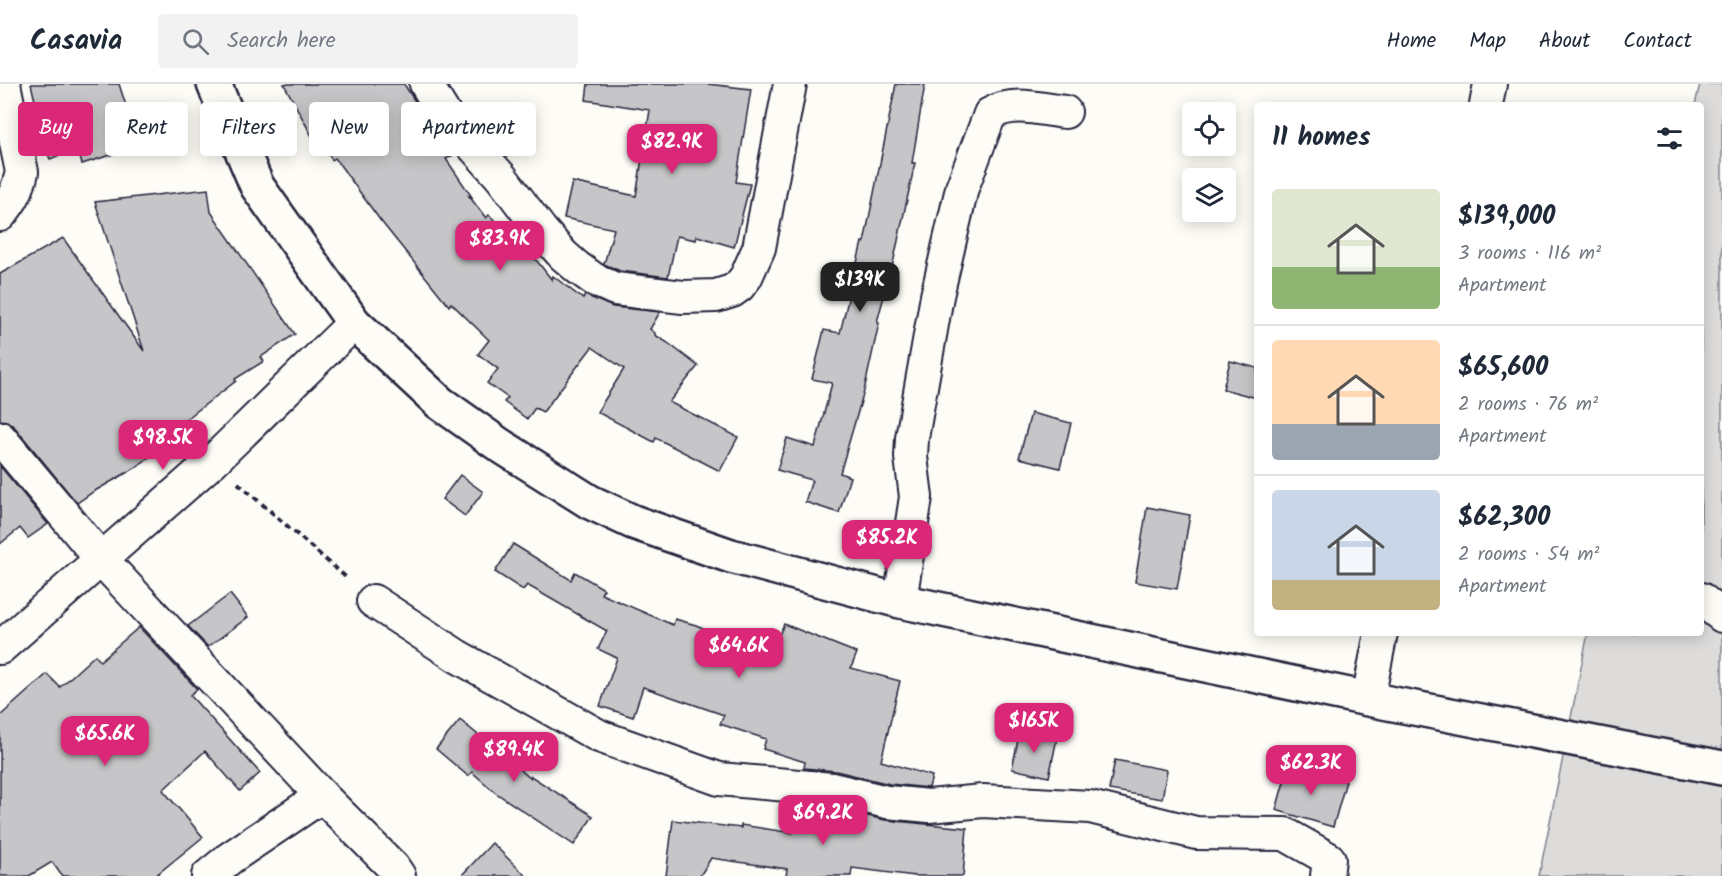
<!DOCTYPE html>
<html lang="en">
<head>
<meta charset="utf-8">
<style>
	:root { --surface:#fff; --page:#f2f2f3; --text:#1f2937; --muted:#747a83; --line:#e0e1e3; --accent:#db2777 }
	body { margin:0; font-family:Kalam,sans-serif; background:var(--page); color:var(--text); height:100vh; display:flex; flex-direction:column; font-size:22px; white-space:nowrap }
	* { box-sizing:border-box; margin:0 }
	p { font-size:20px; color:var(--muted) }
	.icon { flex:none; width:33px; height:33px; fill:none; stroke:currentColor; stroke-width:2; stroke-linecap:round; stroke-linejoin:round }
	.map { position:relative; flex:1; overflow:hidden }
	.panel { position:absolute; left:1254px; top:18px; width:450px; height:534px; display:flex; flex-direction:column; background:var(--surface); border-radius:6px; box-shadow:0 3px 15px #0003 }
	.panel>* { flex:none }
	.banner { position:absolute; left:18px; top:18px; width:570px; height:54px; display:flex; gap:12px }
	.fabs { position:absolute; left:1182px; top:18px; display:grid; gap:12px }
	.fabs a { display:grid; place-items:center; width:54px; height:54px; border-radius:6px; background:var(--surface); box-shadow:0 3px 15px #0003; font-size:30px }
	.price { position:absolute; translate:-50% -51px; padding:0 14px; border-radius:12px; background:var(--accent); color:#fff; font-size:20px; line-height:39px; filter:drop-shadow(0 2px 3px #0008) }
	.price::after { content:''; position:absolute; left:50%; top:36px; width:18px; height:14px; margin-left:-9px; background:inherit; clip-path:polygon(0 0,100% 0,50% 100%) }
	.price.active { background:#222; color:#fff }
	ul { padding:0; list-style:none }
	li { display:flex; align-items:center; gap:18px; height:150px; padding:0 18px }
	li+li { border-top:2px solid var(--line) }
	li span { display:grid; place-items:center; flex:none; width:168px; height:120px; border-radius:6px; color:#555 }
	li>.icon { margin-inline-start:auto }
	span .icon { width:72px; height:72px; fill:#fffc; stroke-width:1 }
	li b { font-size:26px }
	h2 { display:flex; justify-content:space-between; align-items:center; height:72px; padding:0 18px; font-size:26px }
	.pill { padding:0 21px; border-radius:6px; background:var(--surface); box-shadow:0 3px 15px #0003; font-size:21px; line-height:54px }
	.pill.active { background:var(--accent); color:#fff }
	header { display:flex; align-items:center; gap:36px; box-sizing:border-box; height:84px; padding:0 30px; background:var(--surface); border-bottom:2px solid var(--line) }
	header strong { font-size:28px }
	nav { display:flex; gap:33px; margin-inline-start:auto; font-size:21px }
	.search { width:420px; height:54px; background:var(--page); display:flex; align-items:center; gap:15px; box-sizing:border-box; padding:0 21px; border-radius:6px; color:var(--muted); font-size:22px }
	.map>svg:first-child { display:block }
	.green { fill:#dddcdb; stroke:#807f8b; stroke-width:1.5 }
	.building { fill:#c6c6c8; stroke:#22223b; stroke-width:1.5 }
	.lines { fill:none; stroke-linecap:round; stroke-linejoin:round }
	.minor-casing { stroke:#22223b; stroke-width:36 }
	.tertiary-casing { stroke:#22223b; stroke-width:38 }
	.path { stroke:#22223b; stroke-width:4; stroke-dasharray:6 4.5; stroke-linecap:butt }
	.minor { stroke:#fdfcf7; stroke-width:32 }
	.tertiary { stroke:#fdfcf7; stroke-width:33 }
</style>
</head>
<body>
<header>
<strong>Casavia</strong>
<div class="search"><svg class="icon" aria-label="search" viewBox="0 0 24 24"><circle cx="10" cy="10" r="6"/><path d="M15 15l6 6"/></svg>Search here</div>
<nav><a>Home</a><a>Map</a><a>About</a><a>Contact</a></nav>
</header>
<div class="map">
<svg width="1722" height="792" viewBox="0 0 1722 792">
	<rect width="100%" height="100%" fill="#fdfcf7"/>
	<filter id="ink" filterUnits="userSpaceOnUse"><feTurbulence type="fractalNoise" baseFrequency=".0167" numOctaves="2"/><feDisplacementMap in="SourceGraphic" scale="12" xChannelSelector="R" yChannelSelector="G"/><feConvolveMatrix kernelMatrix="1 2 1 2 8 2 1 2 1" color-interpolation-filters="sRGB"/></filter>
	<g filter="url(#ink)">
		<path class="green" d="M1700,0H1722V792H1539L1588,549H1701V21H1695Z"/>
		<g class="building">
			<path d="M31,0H119L139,62L82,80L77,64L50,75L29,24L36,21Z"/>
			<path d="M284,0H404L430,41L453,71L446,75L472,113L469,112L486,134L489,131L537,177L552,196L553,192L583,215L585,211L613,223L660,228L650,245L655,249V251L668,259L698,282L669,318L738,353L720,387L656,354L654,358L597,328L624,285L592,263L543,328L535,324L527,335L504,318L508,314L487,299L498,285L478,270L489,256L451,219L449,222L380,136L335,74L332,76L317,52L313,54Z"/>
			<path d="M588,0H707L751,5L736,98L750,100L734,163L697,152L696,156L677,152L668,193L620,187L604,180L614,145L564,134L572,98L636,112L650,26L586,16Z"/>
			<path d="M896,0H925L912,79H915L894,175L877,238L879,239L864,307L840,389L850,393L839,429L805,418L812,396L777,386L787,354L815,363L832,299L812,295L824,246L840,249L862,158L864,159Z"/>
			<path d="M208,105L211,128L295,250L261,273L264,277L235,295L236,297L164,352L169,358L135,384L93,408L77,419L14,342L7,337L0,336V190L63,154L144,267L95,118Z"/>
			<path d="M1230,277L1257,284V314L1223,305Z"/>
			<path d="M1031,329L1071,339L1060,384L1019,374Z"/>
			<path d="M0,382L48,440L28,454L20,444L0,460Z"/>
			<path d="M460,391L483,408L465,432L442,415Z"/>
			<path d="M1147,423L1190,431L1177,505L1135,498Z"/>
			<path d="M513,460L571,496L575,488L604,505L601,510L673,541L675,535L696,541L769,573L784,540L857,569L851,584L900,597L881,677L932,692L929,704L890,700L836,687L804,684L805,678L763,665L766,655L720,640L724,631L643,603L633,633L600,622L617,574L598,565L607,547L527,501L523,506L495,488Z"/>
			<path d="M230,510L248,533L208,563L188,542Z"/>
			<path d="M139,543L197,605L190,611L260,689L240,707L205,667L163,706L203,753L155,792H62L52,778L29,792H0V632L47,590L60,603L95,571L100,577Z"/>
			<path d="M460,636L530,694L531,692L593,732L574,761L496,709L472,688L468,692L436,665Z"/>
			<path d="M1020,646L1057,654L1049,693L1012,685Z"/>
			<path d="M1115,676L1167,686L1162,715L1109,706Z"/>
			<path d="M1289,680L1346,697L1333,743L1276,726Z"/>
			<path d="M798,720L829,723L885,736L967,744L963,792H915L852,784L851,792H786L787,785L711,774L700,792H666L673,736L741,744V741L793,749Z"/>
			<path d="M492,759L526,792H461Z"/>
		</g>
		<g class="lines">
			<defs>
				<g id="minor">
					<path d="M426,0L445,31L501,93L541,146L563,171L578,184L595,196L615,205L683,213L716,212L732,207L739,202L746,193L759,164L790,0"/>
					<path d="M1486,21L1490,0"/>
					<path d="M0,131C12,117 18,106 22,88L4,0"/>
					<path d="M0,354L101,475L322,712L393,783L399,792"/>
					<path d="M1701,515L1722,532"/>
					<path d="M373,517L457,572L599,652L719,695L832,705L887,718L929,722L983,717L1090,723L1196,749L1285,750L1329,775L1327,792"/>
					<path d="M900,517L916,413L911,373L912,354L937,212L962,104L990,30C1013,16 1040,25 1065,28"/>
					<path d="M0,564L213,377L354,239"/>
					<path d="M1368,615L1381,549"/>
					<path d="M208,792L230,774L322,712"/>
				</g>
				<path id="tertiary" d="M214,0L257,102L354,239L440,319L498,360L590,418L633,438L731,472L900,517L1368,615L1722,684"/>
			</defs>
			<use href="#minor" class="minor-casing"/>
			<use href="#tertiary" class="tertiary-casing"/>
			<path class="path" d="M238,399L348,495"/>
			<use href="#minor" class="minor"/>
			<use href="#tertiary" class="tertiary"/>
		</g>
	</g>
</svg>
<div class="fabs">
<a><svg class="icon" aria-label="locate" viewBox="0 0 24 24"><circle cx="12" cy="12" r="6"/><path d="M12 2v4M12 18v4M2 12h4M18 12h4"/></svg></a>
<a><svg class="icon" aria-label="layers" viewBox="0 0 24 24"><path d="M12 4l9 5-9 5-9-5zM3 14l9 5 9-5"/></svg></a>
</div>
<b class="price" style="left:672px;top:91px">$82.9K</b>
<b class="price" style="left:500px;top:188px">$83.9K</b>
<b class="price active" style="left:860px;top:229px">$139K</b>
<b class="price" style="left:163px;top:387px">$98.5K</b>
<b class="price" style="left:887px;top:487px">$85.2K</b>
<b class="price" style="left:739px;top:595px">$64.6K</b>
<b class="price" style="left:1034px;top:670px">$165K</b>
<b class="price" style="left:105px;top:683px">$65.6K</b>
<b class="price" style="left:514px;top:699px">$89.4K</b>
<b class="price" style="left:1311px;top:712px">$62.3K</b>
<b class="price" style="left:823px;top:762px">$69.2K</b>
<div class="banner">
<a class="pill active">Buy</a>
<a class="pill">Rent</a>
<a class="pill">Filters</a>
<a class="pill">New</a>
<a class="pill">Apartment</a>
</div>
<section class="panel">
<h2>11 homes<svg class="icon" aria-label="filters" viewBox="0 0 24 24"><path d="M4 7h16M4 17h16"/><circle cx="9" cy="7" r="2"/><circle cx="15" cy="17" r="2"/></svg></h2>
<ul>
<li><span style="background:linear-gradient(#dfe7d0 65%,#8fb573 0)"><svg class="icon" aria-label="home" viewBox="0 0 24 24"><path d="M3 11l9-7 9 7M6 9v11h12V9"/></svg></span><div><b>$139,000</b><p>3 rooms · 116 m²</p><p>Apartment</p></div></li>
<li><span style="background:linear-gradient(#ffd9b3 70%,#9aa5b1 0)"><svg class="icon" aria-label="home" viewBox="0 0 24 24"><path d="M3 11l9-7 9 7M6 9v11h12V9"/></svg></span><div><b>$65,600</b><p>2 rooms · 76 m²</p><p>Apartment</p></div></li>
<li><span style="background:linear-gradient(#c9d6e8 75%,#c2b280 0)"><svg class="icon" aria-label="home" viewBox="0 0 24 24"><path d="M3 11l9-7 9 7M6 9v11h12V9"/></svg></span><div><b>$62,300</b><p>2 rooms · 54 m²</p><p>Apartment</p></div></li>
</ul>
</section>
</div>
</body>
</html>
